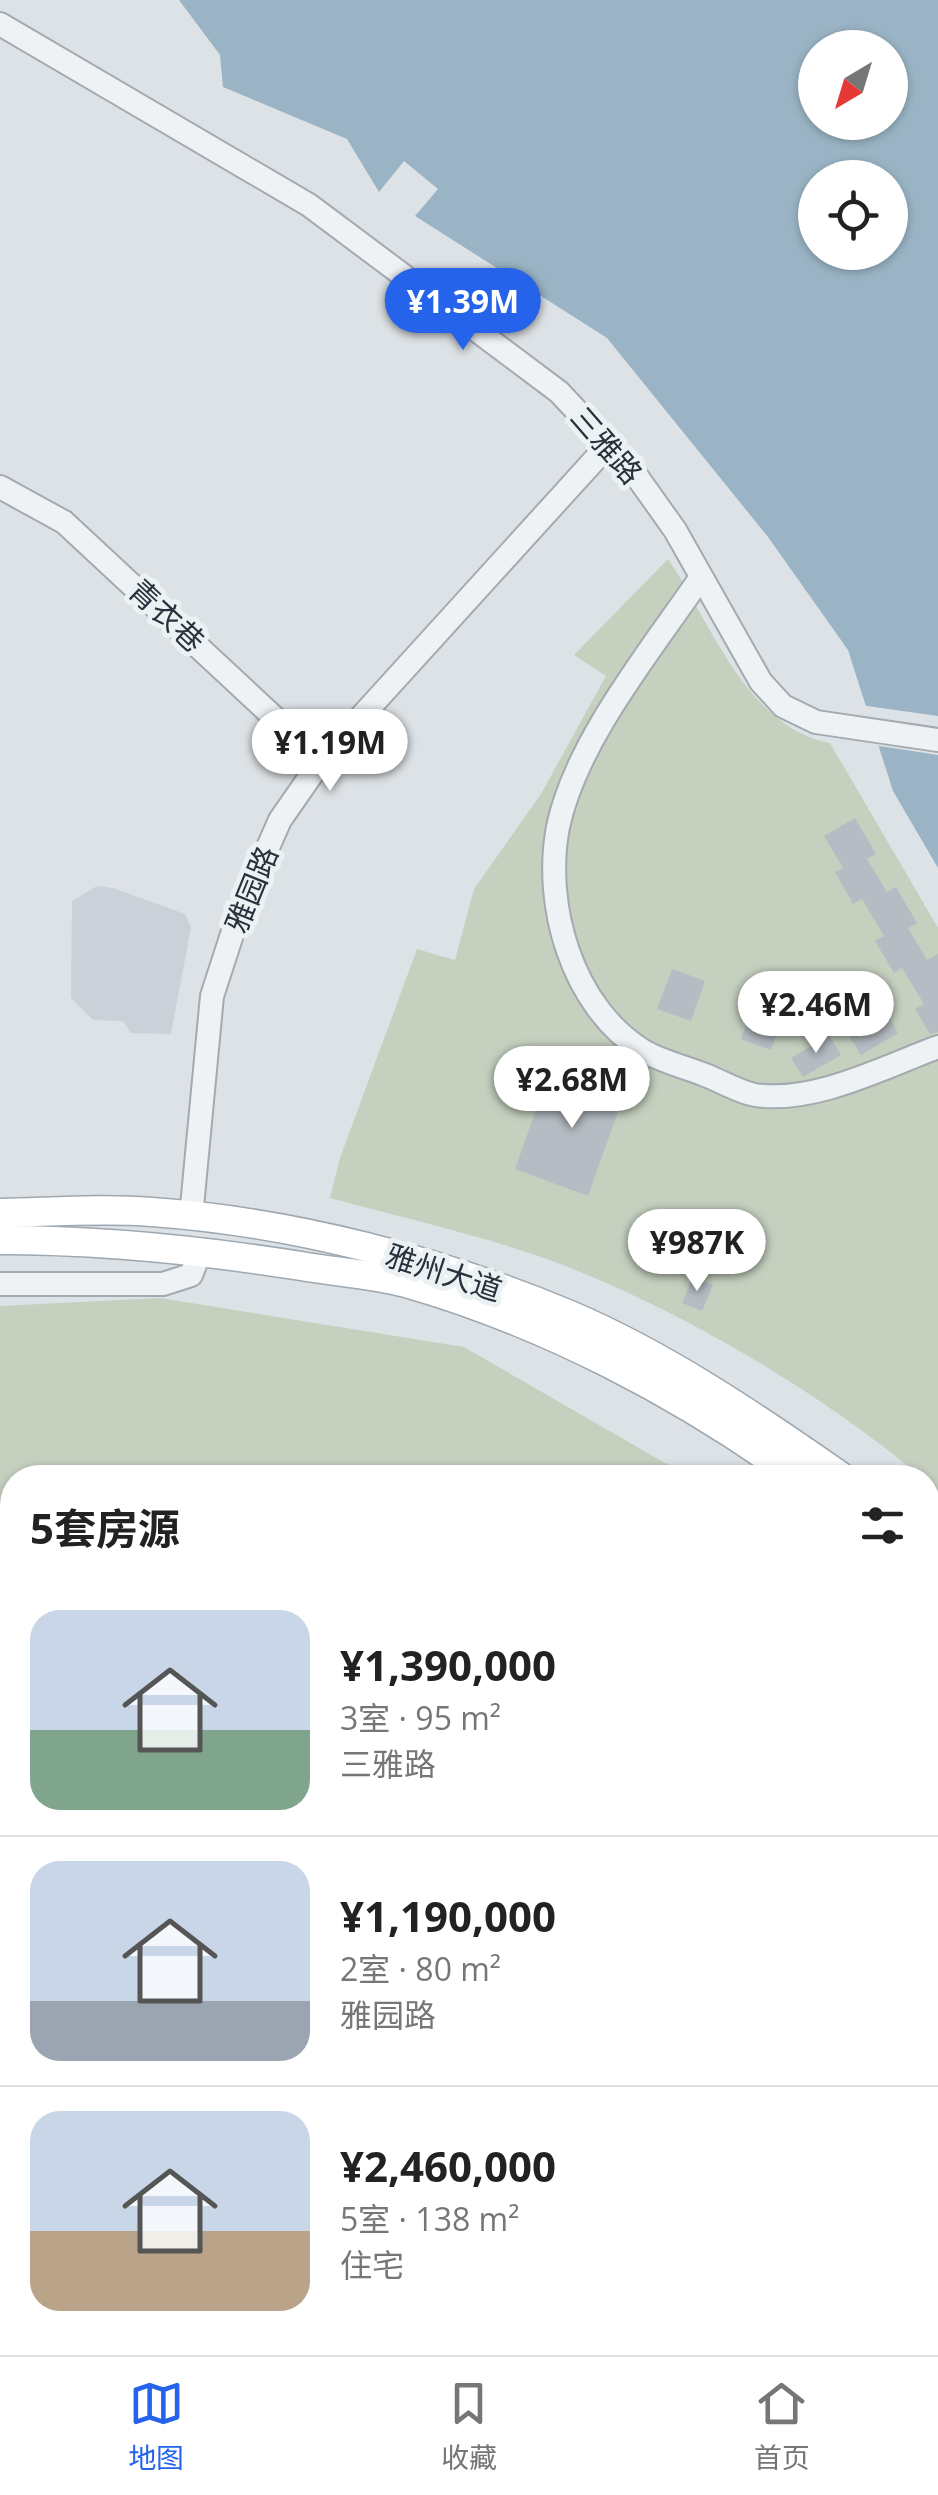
<!DOCTYPE html>
<html lang="zh">
<head>
<meta charset="utf-8">
<style>
	:root { --surface:#fff; --page:#f6f6f6; --text:#222; --muted:#767676; --line:#e0e0e0; --accent:#2563eb }
	body { margin:0; font-family:"Open Sans","Noto Sans SC",sans-serif; background:var(--page); color:var(--text); height:100vh; display:flex; flex-direction:column; font-size:38px; white-space:nowrap }
	* { box-sizing:border-box; margin:0 }
	p { font-size:32px; color:var(--muted) }
	.icon { flex:none; width:55px; height:55px; fill:none; stroke:currentColor; stroke-width:2; stroke-linecap:round; stroke-linejoin:round }
	.map { position:relative; flex:1; overflow:hidden }
	.side { position:absolute; left:0px; top:1465px; width:940px; height:890px; display:flex; flex-direction:column; background:var(--surface); border-radius:40px 40px 0 0; box-shadow:0 2px 8px #0004 }
	.side>* { flex:none }
	.needle { width:65px; rotate:218deg }
	.buttons { position:absolute; left:798px; top:30px; display:grid; gap:20px }
	.buttons a { display:grid; place-items:center; width:110px; height:110px; border-radius:50%; background:var(--surface); box-shadow:0 2px 8px #0004; font-size:50px }
	.price { position:absolute; translate:-50% -85px; padding:0 22px; border-radius:35px; background:#fff; color:#222; font-size:32px; line-height:65px; filter:drop-shadow(0 2px 5px #0008) }
	.price::after { content:''; position:absolute; left:50%; top:60px; width:30px; height:22px; margin-left:-15px; background:inherit; clip-path:polygon(0 0,100% 0,50% 100%) }
	.price.selected { background:var(--accent); color:#fff }
	ul { padding:0; list-style:none }
	li { display:flex; align-items:center; gap:30px; height:250px; padding:0 30px }
	li+li { border-top:2px solid var(--line) }
	li span { display:grid; place-items:center; flex:none; width:280px; height:200px; border-radius:30px; color:#555 }
	li>.icon { margin-inline-start:auto }
	span .icon { width:120px; height:120px; fill:#fffc; stroke-width:1 }
	li b { font-size:42px }
	h2 { display:flex; justify-content:space-between; align-items:center; height:120px; padding:0 30px; font-size:42px }
	.dock { display:flex; justify-content:space-around; align-items:center; height:140px; border-top:2px solid var(--line); background:var(--surface); font-size:28px; color:var(--muted) }
	.dock a { display:grid; justify-items:center; gap:5px }
	.dock .selected { color:var(--accent) }
	.map>svg:first-child { display:block }
	.built { fill:#cbd1d8 }
	.green { fill:#c5d0bf }
	.water { fill:#9ab4c5; fill-rule:evenodd }
	.pier { fill:#dde2e6 }
	.building { fill:#b5bcc3 }
	.lines { fill:none; stroke-linecap:round; stroke-linejoin:round }
	.minor-casing { stroke:#a3aab0; stroke-width:26 }
	.major-casing { stroke:#9da8b1; stroke-width:31 }
	.minor { stroke:#eff2f5; stroke-width:22 }
	.major { stroke:#fff; stroke-width:28 }
	.labels { text-anchor:middle; dominant-baseline:central; stroke-width:10; stroke-linejoin:round; paint-order:stroke }
	.street-label { font-size:30px; fill:#27323c; stroke:#ecf1f4 }
</style>
</head>
<body>
<div class="map">
<svg width="938" height="2355" viewBox="0 0 938 2355">
	<rect width="100%" height="100%" fill="#dde2e6"/>
	<g class="built">
		<path d="M97,886L113,888L185,914L191,927L171,1034L131,1033L123,1021L93,1020L71,998L72,901Z"/>
		<path d="M938,1827V2301L928,2314V1854Z"/>
		<path d="M674,2343H905L878,2355H678Z"/>
	</g>
	<g class="green">
		<path d="M668,559C712,624 746,727 830,743L938,928V1492L928,1478L921,1477C821,1393 686,1313 563,1265C489,1237 407,1219 330,1198L340,1158L417,949L455,960L474,889L541,794L606,676L574,655Z"/>
		<path d="M160,1298L464,1347L665,1463L708,1477L12,1478V2342L444,2343L439,2355H0V1306Z"/>
		<path d="M928,1613L938,1620V1827L928,1854Z"/>
	</g>
	<path class="water" d="M179,0H938V868L893,791L848,650L768,537L607,338L415,216L438,189L404,161L379,192L347,139L223,87L220,55ZM815,48H890V122H815ZM815,178H890V252H815Z"/>
	<path class="pier" d="M860,705L938,716V755L873,745Z"/>
	<g class="building">
		<path d="M855,818L876,854L867,859L887,892L896,887L917,923L908,928L927,960L938,954V1032L930,1034L915,1009L924,1004L902,968L894,973L875,941L884,936L862,899L853,904L835,872L843,868L824,836Z"/>
		<path d="M672,969L705,981L691,1021L657,1009Z"/>
		<path d="M755,1000L785,1011L771,1050L741,1039Z"/>
		<path d="M887,1013L898,1033L861,1055L849,1036Z"/>
		<path d="M829,1035L841,1055L803,1077L791,1058Z"/>
		<path d="M565,1064L627,1086L588,1196L515,1169L539,1102L550,1106Z"/>
		<path d="M693,1277L713,1285L702,1311L682,1303Z"/>
	</g>
	<g class="lines">
		<defs>
			<g id="minor">
				<path d="M0,24L309,205L559,392L633,471L675,530L761,682L783,706L816,722L938,740"/>
				<path d="M0,487L64,522L321,761"/>
				<path d="M701,577C652,649 576,741 558,827C543,905 572,1006 642,1050C660,1061 685,1067 705,1075C721,1081 739,1092 755,1095C814,1104 884,1067 938,1047"/>
				<path d="M191,1217L212,996L239,913L280,820L321,761L609,444"/>
				<path d="M0,1284H163L191,1275L201,1250"/>
				<path d="M928,2277L938,2263"/>
				<path d="M799,2355L821,2342"/>
			</g>
			<g id="major">
				<path d="M0,1213C50,1212 102,1208 152,1212C294,1222 438,1260 570,1315C666,1356 757,1418 843,1478"/>
				<path d="M0,1240C102,1240 200,1250 301,1266C335,1272 372,1274 406,1283C545,1323 679,1393 797,1478"/>
				<path d="M928,1536L938,1543"/>
				<path d="M928,1572L938,1580"/>
			</g>
		</defs>
		<use href="#minor" class="minor-casing"/>
		<use href="#major" class="major-casing"/>
		<use href="#minor" class="minor"/>
		<use href="#major" class="major"/>
	</g>
	<g class="labels">
		<g class="street-label">
			<text transform="translate(607 445) rotate(49)">三雅路</text>
			<text transform="translate(167 615) rotate(43)">青衣巷</text>
			<text transform="translate(251 889) rotate(-68)">雅园路</text>
			<text transform="translate(444 1272) rotate(18)">雅州大道</text>
		</g>
	</g>
</svg>
<div class="buttons">
<a><svg class="needle" viewBox="-14 -14 28 28"><path d="M0-13l5 13h-10z" fill="#e53935"/><path d="M0 13l5-13h-10z" fill="#767676"/></svg></a>
<a><svg class="icon" aria-label="locate" viewBox="0 0 24 24"><circle cx="12" cy="12" r="6"/><path d="M12 2v4M12 18v4M2 12h4M18 12h4"/></svg></a>
</div>
<b class="price selected" style="left:463px;top:353px">¥1.39M</b>
<b class="price" style="left:330px;top:794px">¥1.19M</b>
<b class="price" style="left:816px;top:1056px">¥2.46M</b>
<b class="price" style="left:572px;top:1131px">¥2.68M</b>
<b class="price" style="left:697px;top:1294px">¥987K</b>
<section class="side">
<h2>5套房源<svg class="icon" aria-label="filters" viewBox="0 0 24 24"><path d="M4 7h16M4 17h16"/><circle cx="9" cy="7" r="2"/><circle cx="15" cy="17" r="2"/></svg></h2>
<ul>
<li><span style="background:linear-gradient(#c9d6e8 60%,#7fa58c 0)"><svg class="icon" aria-label="home" viewBox="0 0 24 24"><path d="M3 11l9-7 9 7M6 9v11h12V9"/></svg></span><div><b>¥1,390,000</b><p>3室 · 95 m²</p><p>三雅路</p></div></li>
<li><span style="background:linear-gradient(#c9d6e8 70%,#9aa5b1 0)"><svg class="icon" aria-label="home" viewBox="0 0 24 24"><path d="M3 11l9-7 9 7M6 9v11h12V9"/></svg></span><div><b>¥1,190,000</b><p>2室 · 80 m²</p><p>雅园路</p></div></li>
<li><span style="background:linear-gradient(#c9d6e8 60%,#b9a48a 0)"><svg class="icon" aria-label="home" viewBox="0 0 24 24"><path d="M3 11l9-7 9 7M6 9v11h12V9"/></svg></span><div><b>¥2,460,000</b><p>5室 · 138 m²</p><p>住宅</p></div></li>
</ul>
</section>
</div>
<nav class="dock">
<a class="selected"><svg class="icon" aria-label="map" viewBox="0 0 24 24"><path d="M3 6l6-2 6 2 6-2v14l-6 2-6-2-6 2zM9 4v14M15 6v14"/></svg>地图</a>
<a><svg class="icon" aria-label="saved" viewBox="0 0 24 24"><path d="M7 4h10v16l-5-4-5 4z"/></svg>收藏</a>
<a><svg class="icon" aria-label="home" viewBox="0 0 24 24"><path d="M3 11l9-7 9 7M6 9v11h12V9"/></svg>首页</a>
</nav>
</body>
</html>
